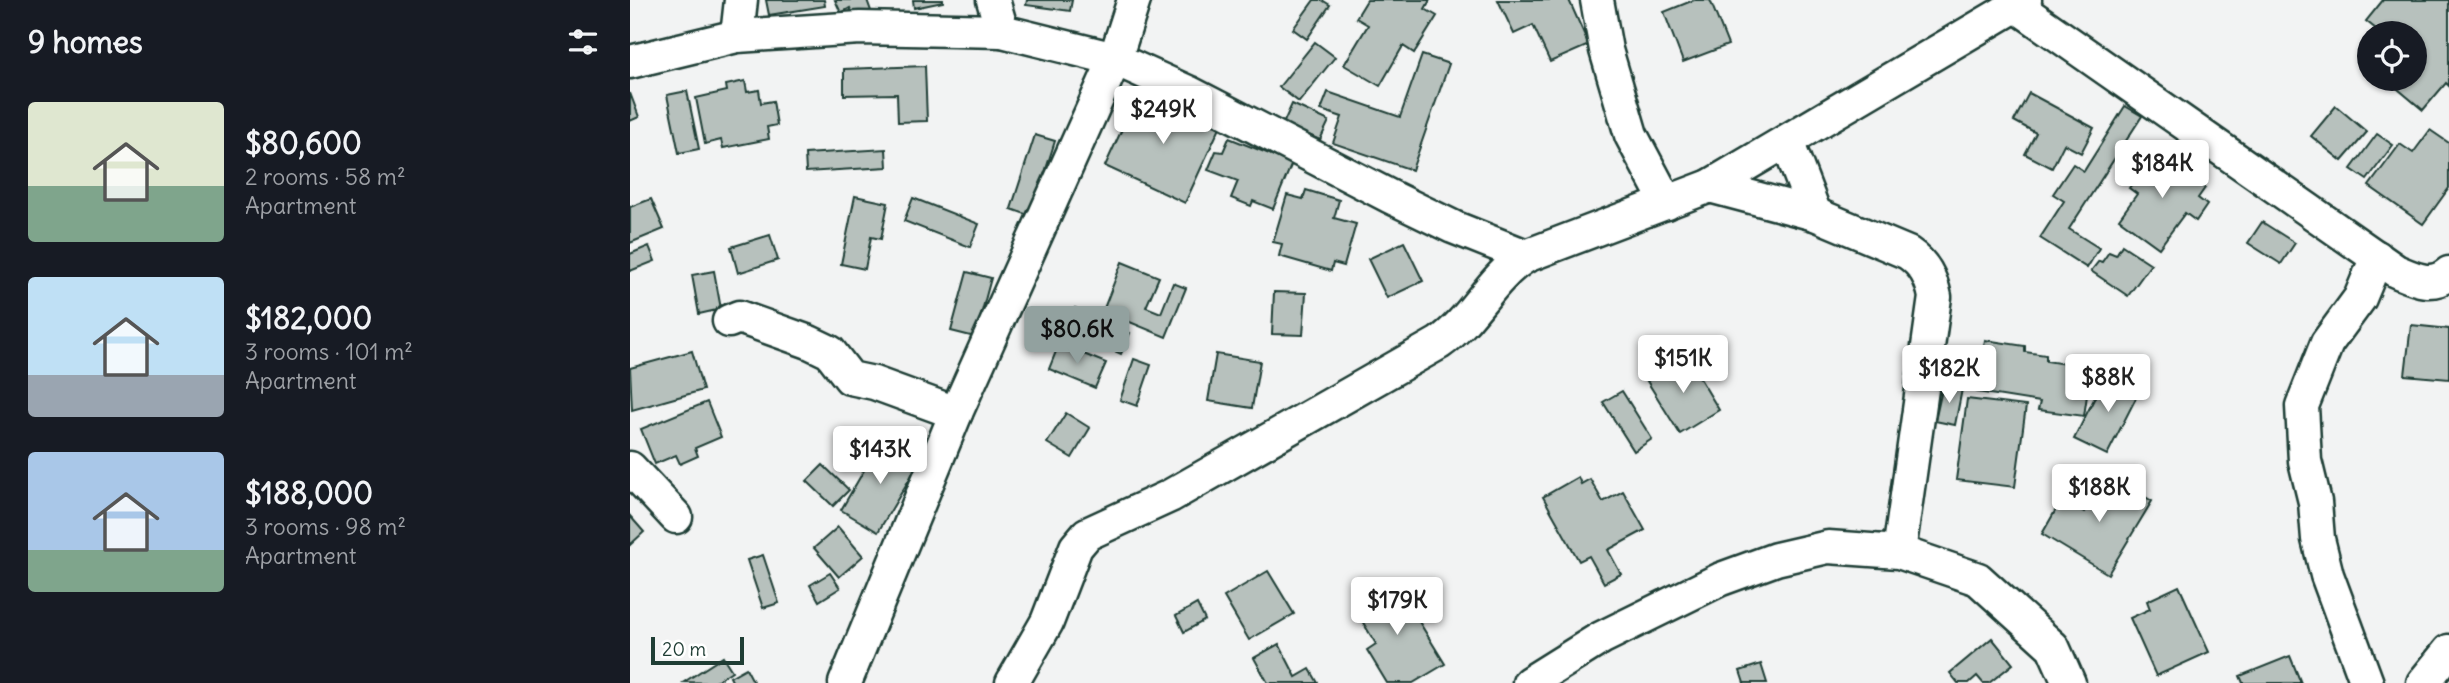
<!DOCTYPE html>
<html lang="en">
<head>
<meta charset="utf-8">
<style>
	:root { --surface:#171b24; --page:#242831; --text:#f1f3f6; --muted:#9ea1a6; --accent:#92a19f }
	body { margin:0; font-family:Delius,sans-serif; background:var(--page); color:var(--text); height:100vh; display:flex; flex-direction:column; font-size:26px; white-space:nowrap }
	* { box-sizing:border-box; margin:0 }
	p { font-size:23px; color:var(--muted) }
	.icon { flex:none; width:38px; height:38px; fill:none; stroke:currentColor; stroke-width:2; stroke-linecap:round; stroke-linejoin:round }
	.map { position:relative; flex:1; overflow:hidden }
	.sheet { display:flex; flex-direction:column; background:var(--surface); width:630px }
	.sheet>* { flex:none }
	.fabs { position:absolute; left:1727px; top:21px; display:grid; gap:14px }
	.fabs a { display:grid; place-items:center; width:70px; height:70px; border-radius:50%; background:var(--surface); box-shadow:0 2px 5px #0004; font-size:35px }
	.scale { position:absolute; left:21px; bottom:18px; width:93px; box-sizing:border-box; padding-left:7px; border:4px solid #1f3d34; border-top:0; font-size:19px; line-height:24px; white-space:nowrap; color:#1f3d34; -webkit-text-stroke:5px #fff; paint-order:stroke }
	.price { position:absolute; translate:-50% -60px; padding:0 16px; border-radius:7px; background:#fff; color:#222; font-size:23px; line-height:46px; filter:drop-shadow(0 2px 4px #0008) }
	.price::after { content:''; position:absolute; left:50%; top:42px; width:21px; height:16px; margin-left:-10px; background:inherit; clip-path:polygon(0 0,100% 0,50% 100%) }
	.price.current { background:var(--accent); color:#111 }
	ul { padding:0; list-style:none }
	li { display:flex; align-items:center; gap:21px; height:175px; padding:0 28px }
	li span { display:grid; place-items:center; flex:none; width:196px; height:140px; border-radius:7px; color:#555 }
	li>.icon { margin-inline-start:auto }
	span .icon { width:84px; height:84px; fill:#fffc; stroke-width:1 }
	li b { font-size:30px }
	h2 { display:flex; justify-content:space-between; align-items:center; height:84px; padding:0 28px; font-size:30px }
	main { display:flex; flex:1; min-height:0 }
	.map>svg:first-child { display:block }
	.building { fill:#b7c1bd; stroke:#1f3d34; stroke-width:2 }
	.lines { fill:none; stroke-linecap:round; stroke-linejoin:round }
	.minor-casing { stroke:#1f3d34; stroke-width:37 }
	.minor { stroke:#fff; stroke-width:32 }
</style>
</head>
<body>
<main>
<section class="sheet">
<h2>9 homes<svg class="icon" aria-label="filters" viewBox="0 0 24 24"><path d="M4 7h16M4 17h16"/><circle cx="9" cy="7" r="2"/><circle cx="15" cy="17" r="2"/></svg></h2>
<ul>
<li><span style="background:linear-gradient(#dfe7d0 60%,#7fa58c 0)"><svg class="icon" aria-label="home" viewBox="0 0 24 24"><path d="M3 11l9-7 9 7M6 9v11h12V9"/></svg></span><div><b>$80,600</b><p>2 rooms · 58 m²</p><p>Apartment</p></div></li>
<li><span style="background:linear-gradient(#bfe0f5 70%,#9aa5b1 0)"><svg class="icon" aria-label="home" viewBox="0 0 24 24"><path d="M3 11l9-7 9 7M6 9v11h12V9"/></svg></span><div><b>$182,000</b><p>3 rooms · 101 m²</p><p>Apartment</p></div></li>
<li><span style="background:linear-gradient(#a9c7e8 70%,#7fa58c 0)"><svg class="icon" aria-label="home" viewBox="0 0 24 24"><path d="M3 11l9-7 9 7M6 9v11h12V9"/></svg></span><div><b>$188,000</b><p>3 rooms · 98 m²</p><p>Apartment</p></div></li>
</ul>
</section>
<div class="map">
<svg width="1819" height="683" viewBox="0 0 1819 683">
	<rect width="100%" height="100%" fill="#f2f3f3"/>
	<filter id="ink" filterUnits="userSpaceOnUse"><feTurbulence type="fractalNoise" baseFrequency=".0143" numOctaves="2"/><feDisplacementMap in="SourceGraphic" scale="14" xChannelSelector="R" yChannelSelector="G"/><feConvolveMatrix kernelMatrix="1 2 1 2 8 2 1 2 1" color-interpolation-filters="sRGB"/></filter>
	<g filter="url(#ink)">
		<g class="building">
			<path d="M136,0H194L195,6L139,15Z"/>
			<path d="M205,0H237L241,11L225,18L220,8L211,13Z"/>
			<path d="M283,0H313V2L284,8Z"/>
			<path d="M397,0H442L440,11L396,5Z"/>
			<path d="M684,0H692L700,5L677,39L663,29Z"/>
			<path d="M737,0H800L795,9L807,16L784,53L773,46L750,86L714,65L738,25L726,18Z"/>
			<path d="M868,0H939L959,45L920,62L903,25L884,34Z"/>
			<path d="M1064,0H1080L1098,45L1053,62L1034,12Z"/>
			<path d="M1753,0H1819V86L1816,83L1793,110L1756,79H1785V33H1751L1736,21Z"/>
			<path d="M685,42L705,57L669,102L649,87Z"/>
			<path d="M792,55L819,64L782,170L703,143L712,117L691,110L698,92L770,117Z"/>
			<path d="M295,66L297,121L268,122L267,94L214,95V69Z"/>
			<path d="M115,81L117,92L129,90L131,103L143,101L147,125L137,127L139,139L93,148L91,140L75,144L66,98L97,91L96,85Z"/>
			<path d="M510,90L590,127L555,203L475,166Z"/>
			<path d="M57,91L69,149L49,153L37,95Z"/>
			<path d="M0,93L9,117L0,121Z"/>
			<path d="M1399,93L1464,128L1451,153L1434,144L1422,168L1395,154L1406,133L1384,121Z"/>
			<path d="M662,104L699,121L690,140L653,124Z"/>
			<path d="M1495,106L1512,116L1439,229L1469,248L1457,268L1410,238L1434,201L1423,194L1443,164L1454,171Z"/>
			<path d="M1706,106L1737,132L1712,161L1681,136Z"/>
			<path d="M1800,130L1819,143V188L1793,224L1739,186L1770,144L1783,153Z"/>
			<path d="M1747,134L1763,145L1737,180L1721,169Z"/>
			<path d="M405,135L425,141L401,216L381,209Z"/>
			<path d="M599,138L662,163L643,209L623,201L621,206L601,198L608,181L578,170L586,151L593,152Z"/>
			<path d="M256,149L257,167L176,172L175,154Z"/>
			<path d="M1525,152L1575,188L1568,198L1577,205L1566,221L1555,213L1529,248L1489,219L1507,194L1499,188Z"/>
			<path d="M676,190L709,200L704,218L726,224L714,266L703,263L701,271L649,256L652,244L643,242L657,195L673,199Z"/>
			<path d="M225,196L258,203L251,239L241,237L235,269L211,264Z"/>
			<path d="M283,198L349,224L340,247L274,221Z"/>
			<path d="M21,199L34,229L0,243V207Z"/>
			<path d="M1632,222L1665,243L1651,264L1618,243Z"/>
			<path d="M140,235L148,260L108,273L101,247Z"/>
			<path d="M774,242L793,281L757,298L738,259Z"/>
			<path d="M1492,245L1521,264L1498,296L1461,271L1469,261L1472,262L1479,252L1486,255Z"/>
			<path d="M19,246L25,261L0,271V254Z"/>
			<path d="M492,262L529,277L516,307L531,313L543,283L556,288L536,337L473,311Z"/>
			<path d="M84,271L91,309L69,314L62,275Z"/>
			<path d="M337,272L361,278L345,337L321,331Z"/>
			<path d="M644,292L676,293L673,335L642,334Z"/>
			<path d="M445,308L500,333L491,354L436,329Z"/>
			<path d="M1781,325L1819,329V379L1775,375Z"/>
			<path d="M1355,340L1395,346V352L1416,355V361L1461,368L1454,416L1408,410L1410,402L1347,392Z"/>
			<path d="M429,344L476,363L465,388L419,369Z"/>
			<path d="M62,351L73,390L2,410L0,368Z"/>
			<path d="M586,354L630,361L622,408L578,401Z"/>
			<path d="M1057,357L1089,410L1050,434L1017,381Z"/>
			<path d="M504,359L521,365L507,406L490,400Z"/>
			<path d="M1490,375L1512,386L1477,455L1444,439L1475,377L1486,383Z"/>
			<path d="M1313,385L1332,389L1325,425L1305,421Z"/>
			<path d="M992,391L1022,439L1004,451L973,402Z"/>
			<path d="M1337,399L1396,406L1385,487L1326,480Z"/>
			<path d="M77,402L91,437L65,448L68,456L50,464L46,455L25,464L11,429Z"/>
			<path d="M436,413L460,428L442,458L417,443Z"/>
			<path d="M251,441L289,463L248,532L211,510Z"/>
			<path d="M193,465L219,490L203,506L177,481Z"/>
			<path d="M1477,474L1522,501L1478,574L1412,534L1432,499L1454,512Z"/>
			<path d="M948,477L951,484L960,479L973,502L993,491L1015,530L978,550L991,574L974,583L959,556L949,561L913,497Z"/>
			<path d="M0,516L14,532L0,545Z"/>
			<path d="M208,527L233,556L209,577L184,548Z"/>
			<path d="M133,555L149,603L133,608L117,560Z"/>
			<path d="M638,571L664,614L619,640L594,597Z"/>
			<path d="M200,573L210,588L189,601L180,585Z"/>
			<path d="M764,581L815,664L783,683H757L737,650L746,644L723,606Z"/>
			<path d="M1549,586L1579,652L1526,676L1500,618L1520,609L1517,601Z"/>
			<path d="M567,604L575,620L554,632L546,616Z"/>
			<path d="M1362,638L1383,664L1359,683H1353L1347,676L1339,683H1328L1320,673Z"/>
			<path d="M649,644L666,677L680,669L688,683H638L624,658Z"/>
			<path d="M1660,656L1671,683H1613L1610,676Z"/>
			<path d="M93,657L102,671L83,683L54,682Z"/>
			<path d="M1131,664L1137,683H1114L1110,671Z"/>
			<path d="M116,668L124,683H103L100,677Z"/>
		</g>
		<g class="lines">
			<defs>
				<g id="minor">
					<path d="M363,0L372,31"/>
					<path d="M967,0L976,50L1001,135L1037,203"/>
					<path d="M1385,5L1766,271C1785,279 1802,288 1819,273"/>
					<path d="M107,36L111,0"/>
					<path d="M0,62L107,36L230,28L372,31L485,59L558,92L759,196L823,227L896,256"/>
					<path d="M1157,141L1185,214"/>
					<path d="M1080,186L1185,214L1278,253C1294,264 1301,277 1305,297L1269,552"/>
					<path d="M99,321L109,317L179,342L200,352L220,378L244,383L326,413"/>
					<path d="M0,468L46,517"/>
					<path d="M215,683L326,413L485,59L504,0"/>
					<path d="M382,683L417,622L446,547L457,534L540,496L809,343C844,319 860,278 896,256L1080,186L1395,0"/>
					<path d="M899,683L971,638L1091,579L1146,559L1198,547L1269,552L1348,579L1423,647L1439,683"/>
					<path d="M1737,683L1697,575L1688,539L1685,502L1675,461L1672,406L1697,343L1730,298L1747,257"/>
					<path d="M1793,683L1819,651"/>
				</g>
			</defs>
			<use href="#minor" class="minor-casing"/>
			<use href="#minor" class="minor"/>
		</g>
	</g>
</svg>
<div class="fabs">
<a><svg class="icon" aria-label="locate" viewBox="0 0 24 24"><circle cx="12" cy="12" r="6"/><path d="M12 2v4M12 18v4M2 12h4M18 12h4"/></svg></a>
</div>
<div class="scale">20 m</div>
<b class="price" style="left:533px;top:146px">$249K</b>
<b class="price" style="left:1532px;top:200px">$184K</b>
<b class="price current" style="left:447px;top:366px">$80.6K</b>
<b class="price" style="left:1053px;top:395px">$151K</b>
<b class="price" style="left:1319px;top:405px">$182K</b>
<b class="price" style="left:1478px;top:414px">$88K</b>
<b class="price" style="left:250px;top:486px">$143K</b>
<b class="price" style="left:1469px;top:524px">$188K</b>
<b class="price" style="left:767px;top:637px">$179K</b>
</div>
</main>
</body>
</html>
